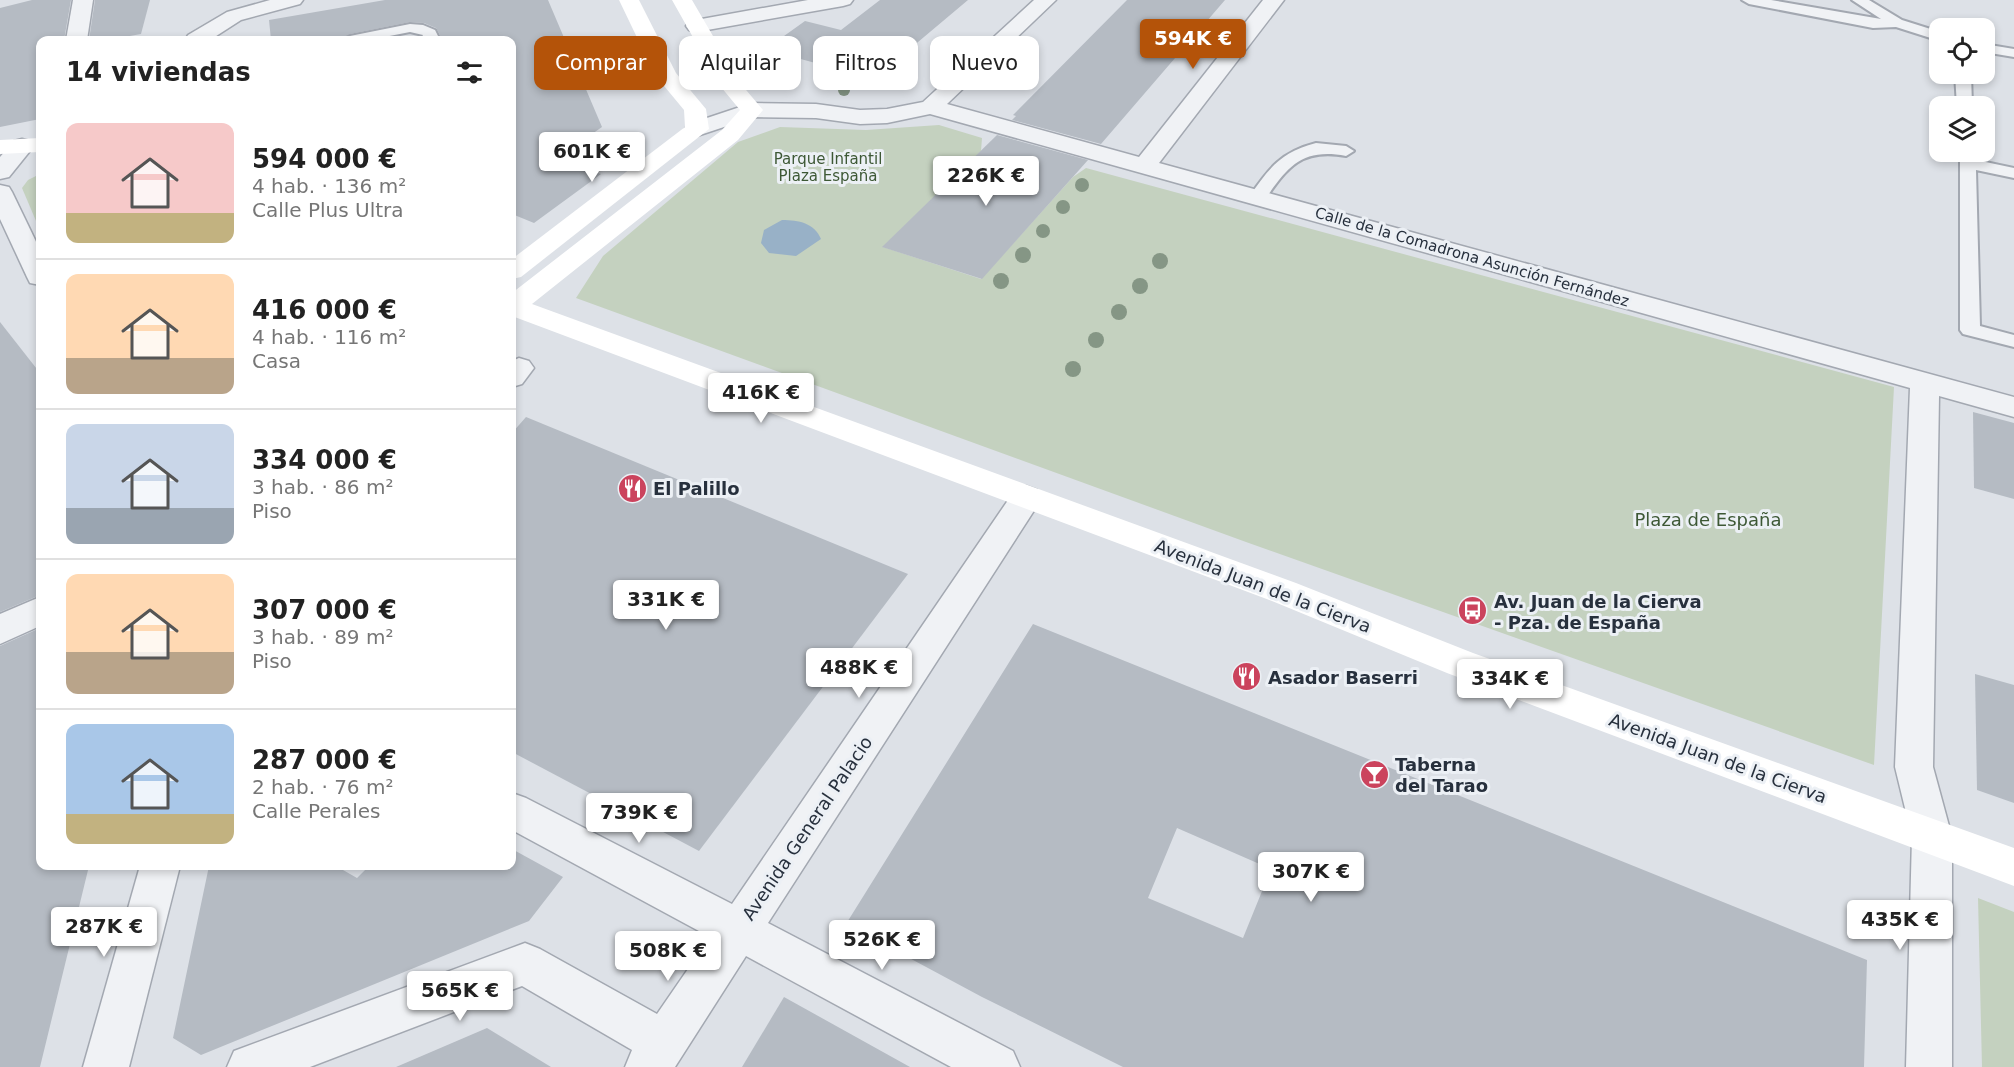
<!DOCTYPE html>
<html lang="es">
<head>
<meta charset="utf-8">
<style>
	:root { --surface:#fff; --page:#f6f6f6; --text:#222; --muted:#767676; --line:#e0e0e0; --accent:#b45309 }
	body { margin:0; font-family:"DejaVu Sans",sans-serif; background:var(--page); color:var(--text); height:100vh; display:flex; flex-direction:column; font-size:22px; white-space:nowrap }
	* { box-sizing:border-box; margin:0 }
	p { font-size:20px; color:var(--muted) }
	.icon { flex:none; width:33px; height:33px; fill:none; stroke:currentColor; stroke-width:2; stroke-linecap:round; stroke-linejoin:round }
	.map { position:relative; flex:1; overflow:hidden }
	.side { position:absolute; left:36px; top:36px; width:480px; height:834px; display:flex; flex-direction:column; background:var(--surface); border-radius:12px; box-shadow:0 3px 9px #0003 }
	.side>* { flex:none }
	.hud { position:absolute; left:534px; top:36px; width:570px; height:54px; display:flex; gap:12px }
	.controls { position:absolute; left:1929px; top:18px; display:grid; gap:12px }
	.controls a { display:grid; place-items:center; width:66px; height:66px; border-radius:12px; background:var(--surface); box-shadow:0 3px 9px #0003; font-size:30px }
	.price { position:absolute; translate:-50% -51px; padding:0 14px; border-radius:6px; background:#fff; color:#222; font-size:20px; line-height:39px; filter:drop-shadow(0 2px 3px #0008) }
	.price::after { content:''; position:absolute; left:50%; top:36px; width:18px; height:14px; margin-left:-9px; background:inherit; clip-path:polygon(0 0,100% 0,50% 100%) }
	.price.on { background:var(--accent); color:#fff }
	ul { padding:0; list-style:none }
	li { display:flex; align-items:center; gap:18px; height:150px; padding:0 30px }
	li+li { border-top:2px solid var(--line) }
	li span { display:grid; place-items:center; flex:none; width:168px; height:120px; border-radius:12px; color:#555 }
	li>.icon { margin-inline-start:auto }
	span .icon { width:72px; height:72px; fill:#fffc; stroke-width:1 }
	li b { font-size:26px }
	h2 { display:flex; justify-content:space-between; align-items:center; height:72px; padding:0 30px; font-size:26px }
	.tag { padding:0 21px; border-radius:12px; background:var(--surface); box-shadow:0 3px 9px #0003; font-size:21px; line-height:54px }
	.tag.on { background:var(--accent); color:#fff }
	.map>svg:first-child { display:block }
	.green { fill:#c4d1bf }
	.water { fill:#98b1c7 }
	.building { fill:#b5bbc3; fill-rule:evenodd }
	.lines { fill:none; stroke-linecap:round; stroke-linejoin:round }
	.lane-casing { stroke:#a3a8b1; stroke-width:4 }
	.street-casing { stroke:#a3a8b1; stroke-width:3 }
	.lane { fill:#f0f2f5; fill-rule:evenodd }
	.street { fill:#f0f2f5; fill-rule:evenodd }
	.secondary { fill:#fff; fill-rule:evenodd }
	.tree { fill:#859685 }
	.labels { text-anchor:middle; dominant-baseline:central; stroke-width:6; stroke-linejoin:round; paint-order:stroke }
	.far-park-label { font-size:15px; fill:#3d5835; stroke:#ecf0f5 }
	.far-street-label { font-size:15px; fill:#27303d; stroke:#ecf0f5 }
	.poi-label { font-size:18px; font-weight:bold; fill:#27303d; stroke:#ecf0f5; text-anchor:start }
	.park-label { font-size:18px; fill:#3d5835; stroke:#ecf0f5 }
	.street-label { font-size:18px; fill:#27303d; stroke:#ecf0f5 }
</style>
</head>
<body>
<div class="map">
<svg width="2014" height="1067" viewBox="0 0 2014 1067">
	<rect width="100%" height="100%" fill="#dde1e7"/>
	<g class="green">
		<path d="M939,125L982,138L981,151L883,247L981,279L1073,177L1086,168L1894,387L1874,765L1246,542L576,298L603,256L738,142L780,127L866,130Z"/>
		<path d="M40,174V227L39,228L22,188L28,180Z"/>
		<path d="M1978,898L2014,912V1067H1982Z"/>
	</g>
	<path class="water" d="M782,220C799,220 814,223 821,239L796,256L769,253L761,243L764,230Z"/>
	<g class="building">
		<path d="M32,0H71L64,40H40V119L0,127V8Z"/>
		<path d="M95,0H150L141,34L107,40H89Z"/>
		<path d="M385,0H548L602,127L556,159L601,174L534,223L512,214V40H437L440,35L436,28L424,23L410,22L350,34L341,40H271L269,20Z"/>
		<path d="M880,0H968L874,79L797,58L784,36L805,21L841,30Z"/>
		<path d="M1127,0H1225L1101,144L1012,120L1016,116L1013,115Z"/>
		<path d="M997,135L1088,160L982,279L882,247Z"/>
		<path d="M0,322L40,373V595L0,612Z"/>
		<path d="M1973,412L2014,423V499L1974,488Z"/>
		<path d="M526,417L908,574L699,851L512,752V433Z"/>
		<path d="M1033,624L1867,960L1864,1067H1123L982,997L846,924ZM1177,828L1271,869L1243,938L1148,898Z"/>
		<path d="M40,628V866H89L40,1067H0V646Z"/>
		<path d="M1975,674L2014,685V803L1977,790Z"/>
		<path d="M512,849L563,877L529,921L201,1055L173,1038L209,866H336L357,878L369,866H512Z"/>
		<path d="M784,997L910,1067H742Z"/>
		<path d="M487,1028L551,1067H396Z"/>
	</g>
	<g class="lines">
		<defs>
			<g id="lane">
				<path d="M1742,0H1771L1881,19L1852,0H1869L1902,20L1940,32V41L1896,27L1873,28L1749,4Z"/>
				<path d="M410,24L423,25L435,30L438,36L435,40H420L423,35L410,32L369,40H343L350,36Z"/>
				<path d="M1984,44L2014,49V57L1984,52Z"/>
				<path d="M1955,74H1971L1972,106H1957Z"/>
				<path d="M1316,143L1346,146L1354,151L1346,156C1302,148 1288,166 1264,201H1252L1249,197C1269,168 1281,152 1316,143Z"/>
				<path d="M1960,152H1976V160L2014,168V178L1976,170L1980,326L2014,335V347L1963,334L1960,330Z"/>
			</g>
			<g id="street">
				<path d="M73,0H93L87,40H66Z"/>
				<path d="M270,0H303L300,4L241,20L210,40H185L188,35L227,12Z"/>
				<path d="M808,0H853L850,4L843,6L696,32L689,30L686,26L689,22L696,20Z"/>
				<path d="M1034,0H1056L947,104L1139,157L1263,0H1284L1159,163L2014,397V417L1939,396L1933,767L1952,837V1067H1906L1912,837L1895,767L1910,388L930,114L887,123L860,124L816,118L754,117L697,136L689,134L685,129L689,124L752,103L816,104L860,110L887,109L923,102Z"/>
				<path d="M22,139L30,141L34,146L9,177L0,179V157L14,141Z"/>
				<path d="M0,185L9,187L12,192L40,250V285L30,283L27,277L0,219Z"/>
				<path d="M519,358L529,361L534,368L522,384L512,387V361Z"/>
				<path d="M1026,486L1037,490L1042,498L1037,506L768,923L1013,1051L1020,1067H951L746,956L675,1067H625L632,1050L522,986L310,1067H227L234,1051L525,943L540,949L657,1014L710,937L512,830V793L526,798L732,904L1015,490Z"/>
				<path d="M40,597V626L0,644V614Z"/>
				<path d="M140,866H180L129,1067H83Z"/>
			</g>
		</defs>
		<use href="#lane" class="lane-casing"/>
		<use href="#street" class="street-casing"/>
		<use href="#lane" class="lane"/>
		<use href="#street" class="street"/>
		<g class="secondary">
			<path d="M619,0H639L676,73L706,109L709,129L521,277L512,279V259L685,127L684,110L655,75Z"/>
			<path d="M672,0H692L741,84L763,110L738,140L532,304L1296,583L1473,653L2014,848V886L1447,673L1272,601L512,316V293L722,130L740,110L721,87Z"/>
			<path d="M40,138V152L0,154V140Z"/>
		</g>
	</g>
	<g class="tree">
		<circle cx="757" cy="43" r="6"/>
		<circle cx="776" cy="66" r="6"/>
		<circle cx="844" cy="90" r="6"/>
		<circle cx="1082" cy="185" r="7"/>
		<circle cx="1063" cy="207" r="7"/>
		<circle cx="1043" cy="231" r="7"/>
		<circle cx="1023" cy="255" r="8"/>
		<circle cx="1160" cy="261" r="8"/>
		<circle cx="1001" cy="281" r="8"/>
		<circle cx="1140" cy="286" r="8"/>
		<circle cx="1119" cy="312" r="8"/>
		<circle cx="1096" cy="340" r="8"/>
		<circle cx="1073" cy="369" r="8"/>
	</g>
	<defs>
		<symbol id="restaurant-disc" viewBox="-11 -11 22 22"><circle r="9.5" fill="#cb435d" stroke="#ecf0f5"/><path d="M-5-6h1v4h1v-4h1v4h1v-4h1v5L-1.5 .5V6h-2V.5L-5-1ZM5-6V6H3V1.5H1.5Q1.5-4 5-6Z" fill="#fff"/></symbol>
		<symbol id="bus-disc" viewBox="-11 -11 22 22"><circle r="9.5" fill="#cb435d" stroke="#ecf0f5"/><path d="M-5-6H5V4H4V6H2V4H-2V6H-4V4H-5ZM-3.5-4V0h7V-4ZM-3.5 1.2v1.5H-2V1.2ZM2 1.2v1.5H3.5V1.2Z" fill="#fff"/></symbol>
		<symbol id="bar-disc" viewBox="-11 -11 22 22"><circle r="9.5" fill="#cb435d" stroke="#ecf0f5"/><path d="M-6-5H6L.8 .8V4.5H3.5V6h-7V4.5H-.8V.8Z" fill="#fff"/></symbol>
	</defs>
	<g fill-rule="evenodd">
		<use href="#restaurant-disc" x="616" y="472" width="33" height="33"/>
		<use href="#bus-disc" x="1456" y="594" width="33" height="33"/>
		<use href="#restaurant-disc" x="1230" y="660" width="33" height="33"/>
		<use href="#bar-disc" x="1358" y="758" width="33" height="33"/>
	</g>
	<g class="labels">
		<g class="far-park-label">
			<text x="828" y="159">Parque Infantil<tspan x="828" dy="17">Plaza España</tspan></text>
		</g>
		<g class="far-street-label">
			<text transform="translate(1472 257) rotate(16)">Calle de la Comadrona Asunción Fernández</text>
		</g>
		<g class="poi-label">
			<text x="653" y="488">El Palillo</text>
			<text x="1494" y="601">Av. Juan de la Cierva<tspan x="1494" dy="21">- Pza. de España</tspan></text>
			<text x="1268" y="677">Asador Baserri</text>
			<text x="1395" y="764">Taberna<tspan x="1395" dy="21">del Tarao</tspan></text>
		</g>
		<g class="park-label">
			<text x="1708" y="519">Plaza de España</text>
		</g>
		<g class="street-label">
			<text transform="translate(1263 586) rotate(21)">Avenida Juan de la Cierva</text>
			<text transform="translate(1718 758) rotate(20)">Avenida Juan de la Cierva</text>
			<text transform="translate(807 828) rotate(-56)">Avenida General Palacio</text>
		</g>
	</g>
</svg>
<div class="controls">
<a><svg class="icon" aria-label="locate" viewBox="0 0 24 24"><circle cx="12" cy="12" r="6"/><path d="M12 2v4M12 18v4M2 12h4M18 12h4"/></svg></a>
<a><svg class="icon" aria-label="layers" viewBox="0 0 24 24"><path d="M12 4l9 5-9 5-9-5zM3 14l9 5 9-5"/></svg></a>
</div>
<b class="price on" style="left:1193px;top:70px">594K €</b>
<b class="price" style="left:592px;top:183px">601K €</b>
<b class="price" style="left:986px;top:207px">226K €</b>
<b class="price" style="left:761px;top:424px">416K €</b>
<b class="price" style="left:666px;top:631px">331K €</b>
<b class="price" style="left:859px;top:699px">488K €</b>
<b class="price" style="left:1510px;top:710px">334K €</b>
<b class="price" style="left:639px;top:844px">739K €</b>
<b class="price" style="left:1311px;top:903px">307K €</b>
<b class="price" style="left:1900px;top:951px">435K €</b>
<b class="price" style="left:104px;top:958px">287K €</b>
<b class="price" style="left:882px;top:971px">526K €</b>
<b class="price" style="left:668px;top:982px">508K €</b>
<b class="price" style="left:460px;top:1022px">565K €</b>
<div class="hud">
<a class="tag on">Comprar</a>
<a class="tag">Alquilar</a>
<a class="tag">Filtros</a>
<a class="tag">Nuevo</a>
</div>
<section class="side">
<h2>14 viviendas<svg class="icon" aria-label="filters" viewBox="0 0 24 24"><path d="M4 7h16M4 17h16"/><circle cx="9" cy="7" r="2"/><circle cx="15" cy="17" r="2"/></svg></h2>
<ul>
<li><span style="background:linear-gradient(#f6c9c9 75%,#c2b280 0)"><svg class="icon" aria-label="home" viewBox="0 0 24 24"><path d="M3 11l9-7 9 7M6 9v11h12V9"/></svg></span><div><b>594 000 €</b><p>4 hab. · 136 m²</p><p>Calle Plus Ultra</p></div></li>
<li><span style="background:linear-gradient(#ffd9b3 70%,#b9a48a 0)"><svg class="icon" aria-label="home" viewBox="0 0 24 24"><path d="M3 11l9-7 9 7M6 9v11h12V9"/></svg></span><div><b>416 000 €</b><p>4 hab. · 116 m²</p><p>Casa</p></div></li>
<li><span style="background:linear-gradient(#c9d6e8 70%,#9aa5b1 0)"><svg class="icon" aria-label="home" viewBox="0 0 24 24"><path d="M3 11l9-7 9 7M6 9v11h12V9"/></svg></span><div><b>334 000 €</b><p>3 hab. · 86 m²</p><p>Piso</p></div></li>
<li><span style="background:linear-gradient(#ffd9b3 65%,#b9a48a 0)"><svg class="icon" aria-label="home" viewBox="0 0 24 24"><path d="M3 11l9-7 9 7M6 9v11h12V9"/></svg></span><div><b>307 000 €</b><p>3 hab. · 89 m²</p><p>Piso</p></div></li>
<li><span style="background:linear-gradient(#a9c7e8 75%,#c2b280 0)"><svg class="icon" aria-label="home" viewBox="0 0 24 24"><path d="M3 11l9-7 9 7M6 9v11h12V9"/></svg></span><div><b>287 000 €</b><p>2 hab. · 76 m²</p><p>Calle Perales</p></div></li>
</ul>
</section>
</div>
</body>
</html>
